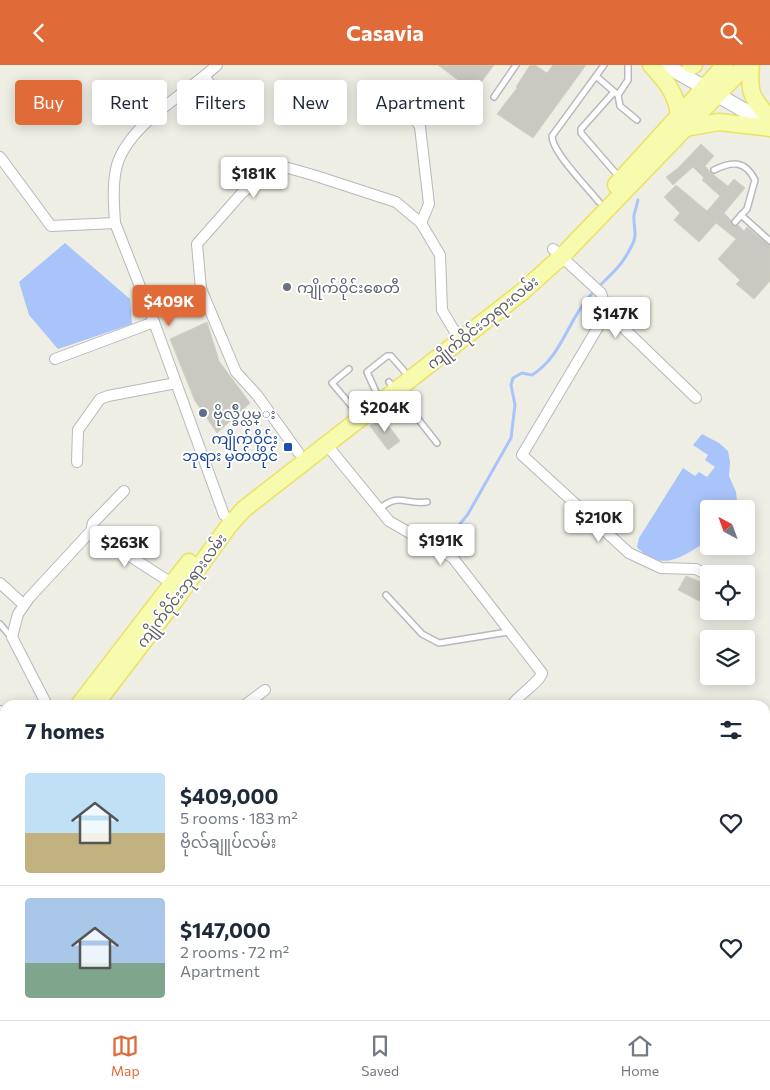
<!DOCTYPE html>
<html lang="en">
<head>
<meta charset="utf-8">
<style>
	:root { --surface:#fff; --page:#f6f6f7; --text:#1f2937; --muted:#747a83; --line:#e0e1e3; --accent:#e06b39 }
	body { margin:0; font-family:Commissioner,"Noto Sans Myanmar",sans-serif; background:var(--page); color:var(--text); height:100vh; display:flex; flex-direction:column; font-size:19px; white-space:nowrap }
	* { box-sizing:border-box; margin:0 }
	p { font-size:16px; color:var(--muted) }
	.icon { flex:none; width:28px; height:28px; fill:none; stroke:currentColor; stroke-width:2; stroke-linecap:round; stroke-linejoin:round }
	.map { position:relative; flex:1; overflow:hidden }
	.details { position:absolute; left:0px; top:635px; width:770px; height:320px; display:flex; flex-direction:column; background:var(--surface); border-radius:15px 15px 0 0; box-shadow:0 2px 12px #0003 }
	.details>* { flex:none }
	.banner { position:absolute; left:15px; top:15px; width:500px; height:45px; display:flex; gap:10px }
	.needle { width:32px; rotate:319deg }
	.tools { position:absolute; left:700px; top:435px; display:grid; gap:10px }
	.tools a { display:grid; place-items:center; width:55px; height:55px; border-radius:5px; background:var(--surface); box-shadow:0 2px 12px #0003; font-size:25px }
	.price { position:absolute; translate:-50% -42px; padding:0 11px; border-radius:5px; background:#fff; color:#222; font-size:16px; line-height:32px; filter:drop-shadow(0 1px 2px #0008) }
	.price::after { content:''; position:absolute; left:50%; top:30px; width:15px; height:11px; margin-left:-8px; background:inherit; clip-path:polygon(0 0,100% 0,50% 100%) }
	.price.selected { background:var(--accent); color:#fff }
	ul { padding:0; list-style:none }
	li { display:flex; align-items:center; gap:15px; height:125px; padding:0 25px }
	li+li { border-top:1px solid var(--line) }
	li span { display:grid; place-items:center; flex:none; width:140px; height:100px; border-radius:5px; color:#555 }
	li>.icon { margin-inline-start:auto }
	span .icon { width:60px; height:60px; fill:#fffc; stroke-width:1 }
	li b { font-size:21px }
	h2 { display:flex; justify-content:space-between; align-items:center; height:60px; padding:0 25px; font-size:21px }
	.pill { padding:0 18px; border-radius:5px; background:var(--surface); box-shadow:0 2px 12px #0003; font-size:18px; line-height:45px }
	.pill.selected { background:var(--accent); color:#fff }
	header { display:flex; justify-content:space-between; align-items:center; height:65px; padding:0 25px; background:var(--accent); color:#fff; font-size:22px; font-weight:700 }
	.tab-bar { display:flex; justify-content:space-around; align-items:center; height:70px; border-top:1px solid var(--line); background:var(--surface); font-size:14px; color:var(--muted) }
	.tab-bar a { display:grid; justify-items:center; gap:2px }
	.tab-bar .selected { color:var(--accent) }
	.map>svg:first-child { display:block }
	.water { fill:#a9c4fa }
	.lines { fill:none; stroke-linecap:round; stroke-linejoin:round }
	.stream { stroke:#a9c4fa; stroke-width:3 }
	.building { fill:#cac9c1; stroke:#d3d1c3 }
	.lane-casing { stroke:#b7b8be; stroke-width:8 }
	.street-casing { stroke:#b7b8be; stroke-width:12 }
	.secondary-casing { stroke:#b8b9c0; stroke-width:16 }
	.primary-casing { stroke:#eae262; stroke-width:19 }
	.lane { stroke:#fff; stroke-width:5 }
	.street { stroke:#fff; stroke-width:10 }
	.secondary { stroke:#fff; stroke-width:14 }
	.primary { stroke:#f6fbad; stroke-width:16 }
	.worship-dot { fill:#6b7280; stroke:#fff; stroke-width:2 }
	.service-dot { fill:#5c6f8a; stroke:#fff; stroke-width:2 }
	.transit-dot { fill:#1a4fb4; stroke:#fff; stroke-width:2 }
	.labels { text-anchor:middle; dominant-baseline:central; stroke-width:4; stroke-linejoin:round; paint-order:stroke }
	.worship-label { font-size:15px; fill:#5b616d; stroke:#fff; text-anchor:start }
	.street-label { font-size:15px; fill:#5d5e64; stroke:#fff }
	.service-label { font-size:15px; fill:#4e5e75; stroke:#fff; text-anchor:start }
	.transit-label { font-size:15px; fill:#164399; stroke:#fff; text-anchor:end }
</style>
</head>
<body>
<header><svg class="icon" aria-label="back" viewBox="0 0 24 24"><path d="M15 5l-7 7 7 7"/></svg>Casavia<svg class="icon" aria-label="search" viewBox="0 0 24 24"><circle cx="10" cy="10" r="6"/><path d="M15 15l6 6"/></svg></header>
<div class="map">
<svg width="770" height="955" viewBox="0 0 770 955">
	<rect width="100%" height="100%" fill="#eeeee5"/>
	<g class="water">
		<path d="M65,178L130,234L132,259L58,284L29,250L19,217Z"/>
		<path d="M702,369L719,378L728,386L730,397L729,411L736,427L738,444H709V475C683,491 662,509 637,482L639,473L683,403L695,411L699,407L707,412L715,402L705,395L708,390L693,380Z"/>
	</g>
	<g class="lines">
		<path class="stream" d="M432,477L441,475L451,470L468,449L511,373L515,340L511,320L513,313L522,308L532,310C561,292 567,258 588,233C605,213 620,206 632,180C638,170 633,161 634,150C635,146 637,140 638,135"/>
	</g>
	<g class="building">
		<path d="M438,0H494L474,27Z"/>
		<path d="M530,0H535L547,8L553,0H586L533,73L497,49L517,23L516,22Z"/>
		<path d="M701,79L714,91L705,101L711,108L728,121L734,114L745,123L724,148L731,155L732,160H738L744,166L747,162L770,181V216L754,234L736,219L740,215L718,194L736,174L716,158L699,177L674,155L680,148L664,132L676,120L707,146L720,131L702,115L704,113L693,102L673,120L666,112L678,103Z"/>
		<path d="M207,257L219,296L250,338L217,368L195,336L170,274Z"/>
		<path d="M382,352L400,376L388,385L370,361Z"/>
		<path d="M686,511L709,520V527L703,538L678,525Z"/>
	</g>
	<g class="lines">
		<defs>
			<g id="lane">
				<path d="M597,12L618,30L620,41L637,55"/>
				<path d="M614,27L581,64V68L619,112"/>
				<path d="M618,30L628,15V0"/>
				<path d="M494,32L516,0"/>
				<path d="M714,105C732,96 745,95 755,115L747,144L735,157"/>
				<path d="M599,137C588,123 552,87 552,71L604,0"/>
				<path d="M741,150L770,176"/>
				<path d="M349,304L332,318L354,344"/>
				<path d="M389,317L437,378"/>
				<path d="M376,327L367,307L387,291H391L404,306"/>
				<path d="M379,444C400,427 404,440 427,437"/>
				<path d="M386,530L422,569L439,578L508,567"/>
				<path d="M0,559L11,572"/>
			</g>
			<g id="street">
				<path d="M205,12L233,52"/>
				<path d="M392,32L413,50L420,62L429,139L421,158"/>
				<path d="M0,92L51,161L115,158L154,257L224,450"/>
				<path d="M115,158C114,140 112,119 117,100C129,59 187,28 217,0"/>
				<path d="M553,184L601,228L607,247L696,333"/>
				<path d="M607,247L522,390L629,488L661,503L696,504L709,511"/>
				<path d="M55,294L154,257"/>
				<path d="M326,379L389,456L453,493L542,608C539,618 519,629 512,640"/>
				<path d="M298,387L257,330L236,307L201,224L197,179L241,129L274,99L313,110L396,137L421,158L440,190L442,245L455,267"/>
				<path d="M77,397L78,365L100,334L108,331L176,318"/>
				<path d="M91,466L173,519"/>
				<path d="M0,518L24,540"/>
				<path d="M47,640L12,572L18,549L29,533L91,466L93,458L124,426"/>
				<path d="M245,640L265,625"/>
				<path d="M0,646L5,652"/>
				<path d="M0,838L5,839"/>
				<path d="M674,950L677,955"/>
				<path d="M562,955L569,950"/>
			</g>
			<path id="secondary" d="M665,0L770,60"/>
			<g id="primary">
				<path d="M651,0C665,15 676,28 679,49"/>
				<path d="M691,0H694"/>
				<path d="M751,0C748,28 752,33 770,54"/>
				<path d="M685,63L719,57L770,63"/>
				<path d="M616,120L725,0"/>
				<path d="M79,640L189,497"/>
				<path d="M95,640L176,534L228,462L244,444L522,227L562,191L746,0"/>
				<path d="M0,742L5,735"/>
				<path d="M0,763L5,756"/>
			</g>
		</defs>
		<use href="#lane" class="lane-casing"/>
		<use href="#street" class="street-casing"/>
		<use href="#secondary" class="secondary-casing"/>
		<use href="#primary" class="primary-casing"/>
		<use href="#lane" class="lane"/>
		<use href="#street" class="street"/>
		<use href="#secondary" class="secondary"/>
		<use href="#primary" class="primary"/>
	</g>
	<circle class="worship-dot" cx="287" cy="222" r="5"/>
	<circle class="service-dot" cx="203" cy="348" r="5"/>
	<rect class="transit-dot" x="283" y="377" width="10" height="10" rx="2.5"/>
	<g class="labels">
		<g class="worship-label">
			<text x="297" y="222">ကျိုက်ဝိုင်းစေတီ</text>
		</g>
		<g class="street-label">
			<text transform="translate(482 257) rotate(-39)">ကျိုက်ဝိုင်းဘုရားလမ်း</text>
			<text transform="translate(181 525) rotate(-53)">ကျိုက်ဝိုင်းဘုရားလမ်း</text>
		</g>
		<g class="service-label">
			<text x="213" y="348">ဗိုလ္ခ်ဳပ္လမ္း</text>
		</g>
		<g class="transit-label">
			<text x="278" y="373">ကျိုက်ဝိုင်း<tspan x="278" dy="17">ဘုရား မှတ်တိုင်</tspan></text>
		</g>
	</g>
</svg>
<div class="tools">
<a><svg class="needle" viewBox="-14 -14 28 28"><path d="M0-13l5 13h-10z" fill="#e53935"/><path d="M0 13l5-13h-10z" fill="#747a83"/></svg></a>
<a><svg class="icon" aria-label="locate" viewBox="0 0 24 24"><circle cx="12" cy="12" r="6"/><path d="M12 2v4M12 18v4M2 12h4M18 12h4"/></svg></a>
<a><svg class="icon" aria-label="layers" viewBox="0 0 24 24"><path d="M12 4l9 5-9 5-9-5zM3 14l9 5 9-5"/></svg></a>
</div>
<b class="price" style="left:254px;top:134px">$181K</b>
<b class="price selected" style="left:169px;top:262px">$409K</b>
<b class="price" style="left:616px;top:274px">$147K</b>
<b class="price" style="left:385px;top:368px">$204K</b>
<b class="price" style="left:599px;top:478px">$210K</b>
<b class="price" style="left:441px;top:501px">$191K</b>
<b class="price" style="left:125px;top:503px">$263K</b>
<div class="banner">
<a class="pill selected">Buy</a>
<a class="pill">Rent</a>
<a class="pill">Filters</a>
<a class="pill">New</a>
<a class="pill">Apartment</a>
</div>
<section class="details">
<h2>7 homes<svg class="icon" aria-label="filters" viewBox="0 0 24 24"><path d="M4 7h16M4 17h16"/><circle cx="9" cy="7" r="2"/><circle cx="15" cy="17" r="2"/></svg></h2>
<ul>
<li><span style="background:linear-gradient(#bfe0f5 60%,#c2b280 0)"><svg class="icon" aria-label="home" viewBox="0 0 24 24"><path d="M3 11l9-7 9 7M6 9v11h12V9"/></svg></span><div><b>$409,000</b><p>5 rooms · 183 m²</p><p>ဗိုလ်ချူပ်လမ်း</p></div><svg class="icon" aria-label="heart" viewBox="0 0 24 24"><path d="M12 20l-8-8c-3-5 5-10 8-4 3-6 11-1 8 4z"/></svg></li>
<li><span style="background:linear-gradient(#a9c7e8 65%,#7fa58c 0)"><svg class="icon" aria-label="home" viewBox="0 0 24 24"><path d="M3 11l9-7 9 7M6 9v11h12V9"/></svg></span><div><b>$147,000</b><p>2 rooms · 72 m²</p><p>Apartment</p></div><svg class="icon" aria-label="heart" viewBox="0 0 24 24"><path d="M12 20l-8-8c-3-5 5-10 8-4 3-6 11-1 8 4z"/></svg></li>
</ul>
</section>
</div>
<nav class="tab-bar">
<a class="selected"><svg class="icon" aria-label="map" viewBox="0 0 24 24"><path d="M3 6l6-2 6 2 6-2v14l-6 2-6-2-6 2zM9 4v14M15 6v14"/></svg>Map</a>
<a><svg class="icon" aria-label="saved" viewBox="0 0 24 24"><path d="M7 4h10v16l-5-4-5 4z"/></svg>Saved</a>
<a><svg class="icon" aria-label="home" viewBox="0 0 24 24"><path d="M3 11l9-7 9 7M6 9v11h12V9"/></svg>Home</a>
</nav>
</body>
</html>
